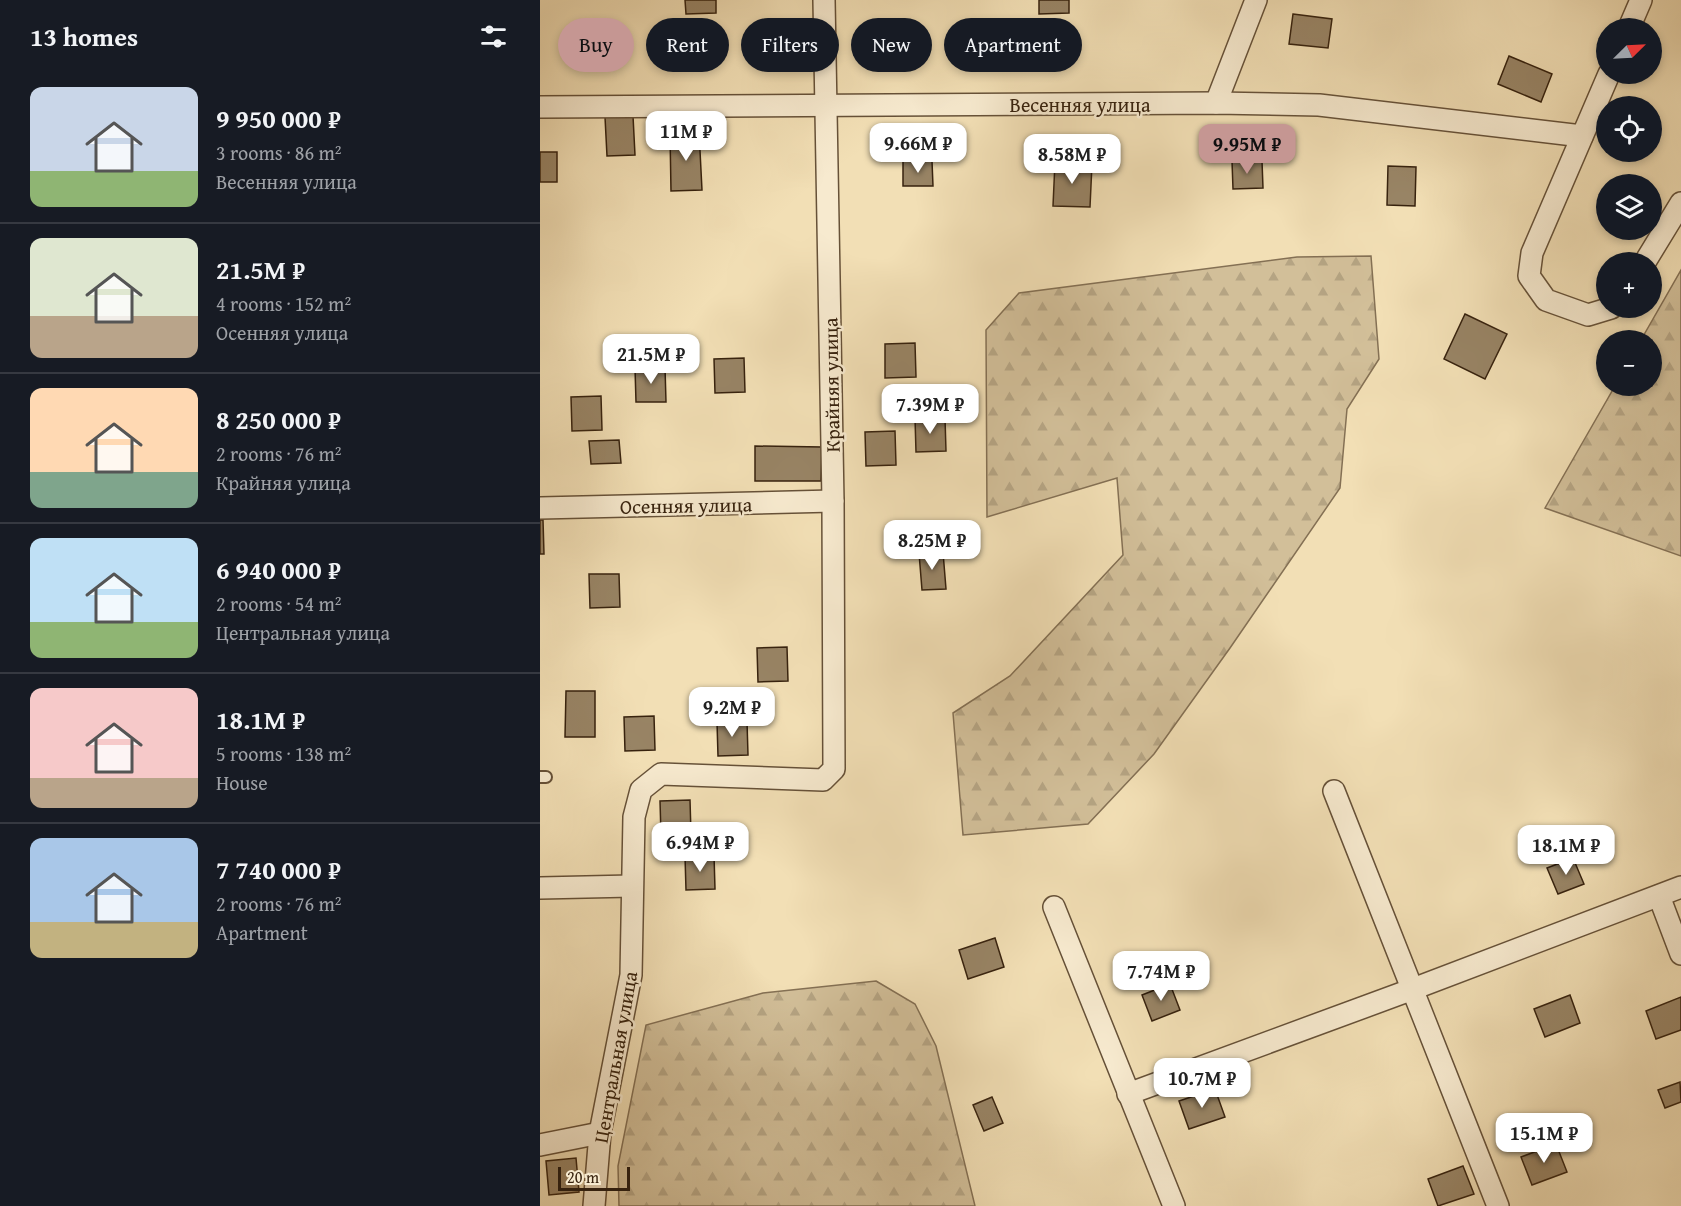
<!DOCTYPE html>
<html lang="en">
<head>
<meta charset="utf-8">
<style>
	:root { --surface:#171b24; --page:#20242c; --text:#f1f3f6; --muted:#9ea1a6; --line:#363941; --accent:#c59692 }
	body { margin:0; font-family:"Gentium Book Plus",serif; background:var(--page); color:var(--text); height:100vh; display:flex; flex-direction:column; font-size:22px; white-space:nowrap }
	* { box-sizing:border-box; margin:0 }
	p { font-size:20px; color:var(--muted) }
	.icon { flex:none; width:33px; height:33px; fill:none; stroke:currentColor; stroke-width:2; stroke-linecap:round; stroke-linejoin:round }
	.map { position:relative; flex:1; overflow:hidden }
	.details { display:flex; flex-direction:column; background:var(--surface); width:540px }
	.details>* { flex:none }
	.top-card { position:absolute; left:18px; top:18px; width:570px; height:54px; display:flex; gap:12px }
	.needle { width:39px; rotate:66deg }
	.fabs { position:absolute; left:1056px; top:18px; display:grid; gap:12px }
	.fabs a { display:grid; place-items:center; width:66px; height:66px; border-radius:50%; background:var(--surface); box-shadow:0 3px 9px #0003; font-size:30px }
	.scale { position:absolute; left:18px; bottom:15px; width:72px; box-sizing:border-box; padding-left:6px; border:3px solid #37220e; border-top:0; font-size:16px; line-height:21px; white-space:nowrap; color:#37220e; -webkit-text-stroke:4px #f7eacf; paint-order:stroke }
	.price { position:absolute; translate:-50% -51px; padding:0 14px; border-radius:12px; background:#fff; color:#222; font-size:20px; line-height:39px; filter:drop-shadow(0 2px 3px #0008) }
	.price::after { content:''; position:absolute; left:50%; top:36px; width:18px; height:14px; margin-left:-9px; background:inherit; clip-path:polygon(0 0,100% 0,50% 100%) }
	.price.selected { background:var(--accent); color:#111 }
	ul { padding:0; list-style:none }
	li { display:flex; align-items:center; gap:18px; height:150px; padding:0 30px }
	li+li { border-top:2px solid var(--line) }
	li span { display:grid; place-items:center; flex:none; width:168px; height:120px; border-radius:12px; color:#555 }
	li>.icon { margin-inline-start:auto }
	span .icon { width:72px; height:72px; fill:#fffc; stroke-width:1 }
	li b { font-size:26px }
	h2 { display:flex; justify-content:space-between; align-items:center; height:72px; padding:0 30px; font-size:26px }
	.pill { padding:0 21px; border-radius:27px; background:var(--surface); box-shadow:0 3px 9px #0003; font-size:21px; line-height:54px }
	.pill.selected { background:var(--accent); color:#111 }
	main { display:flex; flex:1; min-height:0 }
	.map>svg:first-child { display:block }
	.forest { fill:url(#forest-firs); stroke:#847054; stroke-width:1.5 }
	.building { fill:#988465; stroke:#37220e; stroke-width:1.5 }
	.lines { fill:none; stroke-linecap:round; stroke-linejoin:round }
	.lane-casing { stroke:#665138; stroke-width:14 }
	.street-casing { stroke:#665138; stroke-width:24 }
	.lane { stroke:#f7eacf; stroke-width:10 }
	.street { stroke:#f7eacf; stroke-width:21 }
	.labels { text-anchor:middle; dominant-baseline:central; stroke-width:5; stroke-linejoin:round; paint-order:stroke }
	.street-label { font-size:20px; fill:#37220e; stroke:#f7eacf }
</style>
</head>
<body>
<main>
<section class="details">
<h2>13 homes<svg class="icon" aria-label="filters" viewBox="0 0 24 24"><path d="M4 7h16M4 17h16"/><circle cx="9" cy="7" r="2"/><circle cx="15" cy="17" r="2"/></svg></h2>
<ul>
<li><span style="background:linear-gradient(#c9d6e8 70%,#8fb573 0)"><svg class="icon" aria-label="home" viewBox="0 0 24 24"><path d="M3 11l9-7 9 7M6 9v11h12V9"/></svg></span><div><b>9 950 000 ₽</b><p>3 rooms · 86 m²</p><p>Весенняя улица</p></div></li>
<li><span style="background:linear-gradient(#dfe7d0 65%,#b9a48a 0)"><svg class="icon" aria-label="home" viewBox="0 0 24 24"><path d="M3 11l9-7 9 7M6 9v11h12V9"/></svg></span><div><b>21.5M ₽</b><p>4 rooms · 152 m²</p><p>Осенняя улица</p></div></li>
<li><span style="background:linear-gradient(#ffd9b3 70%,#7fa58c 0)"><svg class="icon" aria-label="home" viewBox="0 0 24 24"><path d="M3 11l9-7 9 7M6 9v11h12V9"/></svg></span><div><b>8 250 000 ₽</b><p>2 rooms · 76 m²</p><p>Крайняя улица</p></div></li>
<li><span style="background:linear-gradient(#bfe0f5 70%,#8fb573 0)"><svg class="icon" aria-label="home" viewBox="0 0 24 24"><path d="M3 11l9-7 9 7M6 9v11h12V9"/></svg></span><div><b>6 940 000 ₽</b><p>2 rooms · 54 m²</p><p>Центральная улица</p></div></li>
<li><span style="background:linear-gradient(#f6c9c9 75%,#b9a48a 0)"><svg class="icon" aria-label="home" viewBox="0 0 24 24"><path d="M3 11l9-7 9 7M6 9v11h12V9"/></svg></span><div><b>18.1M ₽</b><p>5 rooms · 138 m²</p><p>House</p></div></li>
<li><span style="background:linear-gradient(#a9c7e8 70%,#c2b280 0)"><svg class="icon" aria-label="home" viewBox="0 0 24 24"><path d="M3 11l9-7 9 7M6 9v11h12V9"/></svg></span><div><b>7 740 000 ₽</b><p>2 rooms · 76 m²</p><p>Apartment</p></div></li>
</ul>
</section>
<div class="map">
<svg width="1141" height="1206" viewBox="0 0 1141 1206">
	<defs>
		<pattern id="forest-firs" width="22" height="20" patternUnits="userSpaceOnUse" patternTransform="scale(1.5)"><rect width="22" height="20" fill="#d2bf99"/><path d="M5 1l3.5 6h-7zM16 11l3.5 6h-7z" fill="#b5a483"/></pattern>
	</defs>
	<rect width="100%" height="100%" fill="#f2dfb5"/>
	<filter id="stains"><feTurbulence type="fractalNoise" baseFrequency=".00333" numOctaves="4"/><feColorMatrix values="0 0 0 0 .2 0 0 0 0 .09 0 0 0 0 .02 0 0 0 .5 -.17"/></filter>
	<radialGradient id="worn" r=".72"><stop offset=".6" stop-color="#630" stop-opacity="0"/><stop offset="1" stop-color="#630" stop-opacity=".3"/></radialGradient>
	<g class="forest">
		<path d="M831,256L839,359L807,409L800,488L690,648L614,754L548,824L423,835L413,713L470,676L583,555L577,478L447,517L446,330L479,293L757,257Z"/>
		<path d="M1141,270V556L1005,508L1075,386H1112V340H1101Z"/>
		<path d="M336,981L375,1004L396,1046L435,1206H79L78,1166L106,1025L223,993Z"/>
	</g>
	<g class="building">
		<path d="M145,0H176V13L146,14Z"/>
		<path d="M499,0H529V13L499,14Z"/>
		<path d="M753,14L792,19L788,48L749,44Z"/>
		<path d="M969,56L1012,74L1001,102L958,84Z"/>
		<path d="M93,116L95,155L67,156L65,117Z"/>
		<path d="M159,131L162,190L131,191L130,133Z"/>
		<rect x="0" y="152" width="17" height="30"/>
		<path d="M363,161H392L393,186H363Z"/>
		<path d="M692,161H722L723,188L693,189Z"/>
		<path d="M515,162L552,164L550,207L513,206Z"/>
		<path d="M848,166L876,167L875,206L847,205Z"/>
		<path d="M925,314L967,334L945,379L904,359Z"/>
		<path d="M375,343L376,377L345,378V344Z"/>
		<path d="M204,358L205,392L175,393L174,359Z"/>
		<path d="M125,367L126,402H96L95,368Z"/>
		<path d="M61,396L62,430L32,431L31,397Z"/>
		<path d="M375,418H405L406,451L376,452Z"/>
		<path d="M355,431L356,465L326,466L325,432Z"/>
		<path d="M79,440L81,463L51,464L49,441Z"/>
		<path d="M215,446L282,447L281,481H215Z"/>
		<path d="M0,520H3L4,554H0Z"/>
		<path d="M403,552L406,589L382,590L379,553Z"/>
		<path d="M49,574H79L80,607L50,608Z"/>
		<path d="M247,647L248,681L218,682L217,648Z"/>
		<path d="M26,691H55V737H25Z"/>
		<path d="M114,716L115,750L85,751L84,717Z"/>
		<path d="M207,721L208,755L178,756L177,722Z"/>
		<path d="M150,800L151,834L121,835L120,801Z"/>
		<path d="M174,855L175,889L146,890L145,856Z"/>
		<path d="M1033,858L1044,884L1018,894L1007,868Z"/>
		<path d="M455,938L464,967L428,979L419,950Z"/>
		<path d="M630,984L640,1010L612,1021L602,995Z"/>
		<path d="M1030,995L1040,1023L1005,1037L994,1009Z"/>
		<path d="M1141,997V1030L1116,1039L1106,1011Z"/>
		<path d="M1140,1082L1141,1102L1125,1108L1118,1090Z"/>
		<path d="M675,1089L685,1117L649,1129L639,1101Z"/>
		<path d="M452,1097L463,1123L444,1131L433,1105Z"/>
		<path d="M1016,1144L1027,1172L992,1185L981,1157Z"/>
		<path d="M36,1158L39,1192L9,1195L6,1161Z"/>
		<path d="M923,1166L934,1194L898,1206L888,1179Z"/>
	</g>
	<g class="lines">
		<defs>
			<path id="lane" d="M0,777H6"/>
			<g id="street">
				<path d="M1089,28L1101,0"/>
				<path d="M1069,74L992,253L989,276L1006,300L1048,315L1071,308"/>
				<path d="M676,103L716,0"/>
				<path d="M0,107L676,103L779,105L1042,136"/>
				<path d="M1105,262L1141,203"/>
				<path d="M0,508L293,501"/>
				<path d="M794,791L958,1206"/>
				<path d="M0,888L92,886"/>
				<path d="M1119,896L1141,954"/>
				<path d="M514,907L634,1206"/>
				<path d="M588,1094L873,989L1141,887"/>
				<path d="M0,1145L60,1133"/>
				<path d="M54,1206L60,1133L91,975L94,817L101,790L121,774L283,780L294,769L293,501L284,0"/>
			</g>
		</defs>
		<use href="#lane" class="lane-casing"/>
		<use href="#street" class="street-casing"/>
		<use href="#lane" class="lane"/>
		<use href="#street" class="street"/>
	</g>
	<g class="labels">
		<g class="street-label">
			<text x="540" y="104">Весенняя улица</text>
			<text transform="translate(291 385) rotate(-91)">Крайняя улица</text>
			<text transform="translate(146 505) rotate(-1)">Осенняя улица</text>
			<text transform="translate(75 1057) rotate(-80)">Центральная улица</text>
		</g>
	</g>
	<rect width="100%" height="100%" filter="url(#stains)"/>
	<rect width="100%" height="100%" fill="url(#worn)"/>
</svg>
<div class="fabs">
<a><svg class="needle" viewBox="-14 -14 28 28"><path d="M0-13l5 13h-10z" fill="#e53935"/><path d="M0 13l5-13h-10z" fill="#9ea1a6"/></svg></a>
<a><svg class="icon" aria-label="locate" viewBox="0 0 24 24"><circle cx="12" cy="12" r="6"/><path d="M12 2v4M12 18v4M2 12h4M18 12h4"/></svg></a>
<a><svg class="icon" aria-label="layers" viewBox="0 0 24 24"><path d="M12 4l9 5-9 5-9-5zM3 14l9 5 9-5"/></svg></a>
<a>+</a>
<a>−</a>
</div>
<div class="scale">20 m</div>
<b class="price" style="left:146px;top:162px">11M ₽</b>
<b class="price" style="left:378px;top:174px">9.66M ₽</b>
<b class="price selected" style="left:707px;top:175px">9.95M ₽</b>
<b class="price" style="left:532px;top:185px">8.58M ₽</b>
<b class="price" style="left:111px;top:385px">21.5M ₽</b>
<b class="price" style="left:390px;top:435px">7.39M ₽</b>
<b class="price" style="left:392px;top:571px">8.25M ₽</b>
<b class="price" style="left:192px;top:738px">9.2M ₽</b>
<b class="price" style="left:160px;top:873px">6.94M ₽</b>
<b class="price" style="left:1026px;top:876px">18.1M ₽</b>
<b class="price" style="left:621px;top:1002px">7.74M ₽</b>
<b class="price" style="left:662px;top:1109px">10.7M ₽</b>
<b class="price" style="left:1004px;top:1164px">15.1M ₽</b>
<div class="top-card">
<a class="pill selected">Buy</a>
<a class="pill">Rent</a>
<a class="pill">Filters</a>
<a class="pill">New</a>
<a class="pill">Apartment</a>
</div>
</div>
</main>
</body>
</html>
